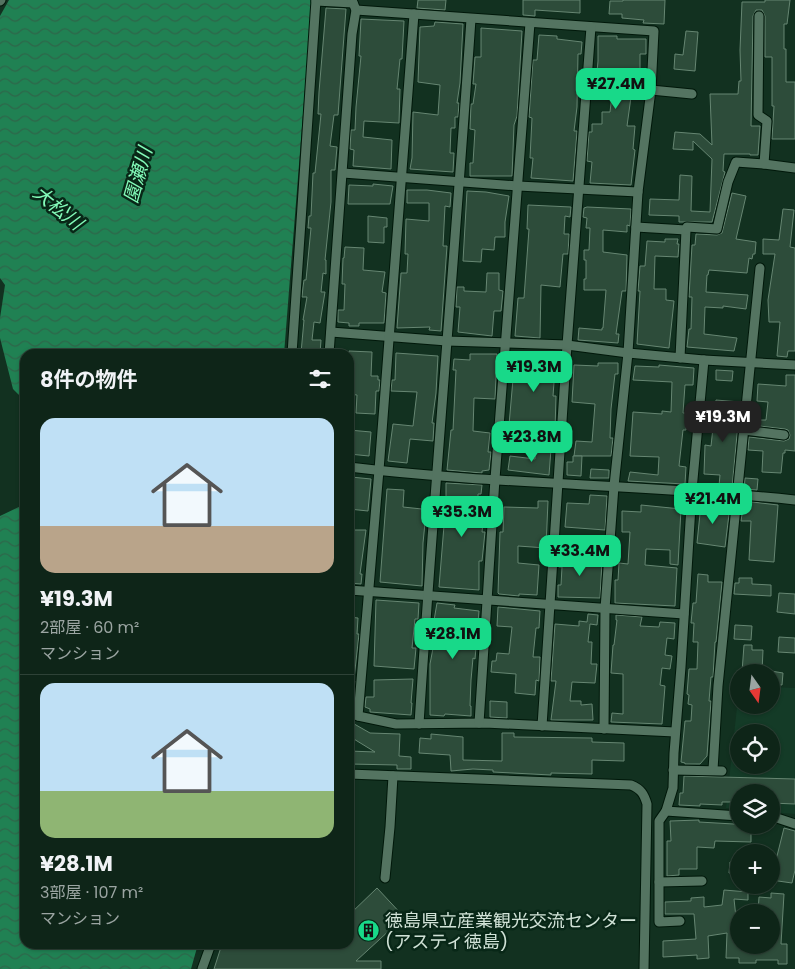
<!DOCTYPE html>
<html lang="ja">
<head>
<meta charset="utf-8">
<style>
	:root { --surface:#0e2518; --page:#1c3125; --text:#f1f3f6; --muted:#9ba5a2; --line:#2e4237; --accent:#18d989 }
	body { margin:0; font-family:Poppins,"Noto Sans JP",sans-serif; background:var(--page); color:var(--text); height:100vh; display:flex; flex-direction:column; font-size:19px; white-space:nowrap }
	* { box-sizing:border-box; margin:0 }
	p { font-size:16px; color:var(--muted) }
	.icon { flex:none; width:28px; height:28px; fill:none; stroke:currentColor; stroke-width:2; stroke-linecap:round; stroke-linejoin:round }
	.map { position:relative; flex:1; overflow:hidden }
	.details { position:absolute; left:20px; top:349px; width:334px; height:600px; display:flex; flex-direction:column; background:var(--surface); border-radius:15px; box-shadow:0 1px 4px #0004,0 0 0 1px var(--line) }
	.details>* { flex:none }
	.needle { width:32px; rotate:166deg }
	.buttons { position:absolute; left:730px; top:664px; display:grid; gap:10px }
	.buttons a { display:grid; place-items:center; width:50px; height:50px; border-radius:50%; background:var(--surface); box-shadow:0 1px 4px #0004,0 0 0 1px var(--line); font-size:25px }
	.price { position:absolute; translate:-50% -42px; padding:0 11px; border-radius:10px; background:var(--accent); color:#111; font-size:16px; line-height:32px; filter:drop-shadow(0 1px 2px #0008) }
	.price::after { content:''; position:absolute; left:50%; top:30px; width:15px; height:11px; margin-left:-8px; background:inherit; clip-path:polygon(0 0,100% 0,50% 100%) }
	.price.active { background:#222; color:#fff }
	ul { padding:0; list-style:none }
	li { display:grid; align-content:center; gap:10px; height:265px; padding:0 20px }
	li+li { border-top:1px solid var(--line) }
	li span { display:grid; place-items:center; height:155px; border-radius:15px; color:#555 }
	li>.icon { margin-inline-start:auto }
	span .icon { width:90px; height:90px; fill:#fffc; stroke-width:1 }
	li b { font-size:21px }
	h2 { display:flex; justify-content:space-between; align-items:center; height:60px; padding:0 20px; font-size:21px }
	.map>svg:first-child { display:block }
	.built { fill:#143b27; fill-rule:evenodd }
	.water { fill:url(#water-waves) }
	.building { fill:#2d4c3a; stroke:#668672 }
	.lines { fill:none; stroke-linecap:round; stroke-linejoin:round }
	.street-casing { stroke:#00180a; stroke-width:11 }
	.street { stroke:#547461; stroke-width:9 }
	.labels { text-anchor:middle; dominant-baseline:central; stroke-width:5; stroke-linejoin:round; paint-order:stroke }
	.poi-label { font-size:18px; fill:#d1e2d7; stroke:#082717; text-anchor:start }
	.water-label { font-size:19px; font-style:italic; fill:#83fbb9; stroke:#082717 }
</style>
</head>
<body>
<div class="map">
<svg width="795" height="969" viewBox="0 0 795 969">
	<defs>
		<pattern id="water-waves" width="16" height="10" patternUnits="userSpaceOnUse" patternTransform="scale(1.25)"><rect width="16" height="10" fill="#208153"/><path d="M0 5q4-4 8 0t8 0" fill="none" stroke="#2e664a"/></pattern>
	</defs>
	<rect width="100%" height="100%" fill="#123120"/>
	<path class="built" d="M771,687L795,688V814L771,812V792H739V809L726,808L739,689V705H771ZM739,732H771V765H739Z"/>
	<g class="water">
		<path d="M9,0H312L284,354H25V401L13,389L0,338V318L5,285L0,278V16Z"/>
		<path d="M25,504V944H198L191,969H0V516Z"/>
	</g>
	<g class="building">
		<path d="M418,0H446L445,10L417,8Z"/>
		<path d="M523,0H580V13L535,10V16L523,15Z"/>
		<path d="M623,0H665L664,24L643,23L644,20L622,18V14H609L610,1H623Z"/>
		<path d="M765,0H790L787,24H784V49H786V82H795V139H772L774,106H772V57H765V16L762,10H756L753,16L751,126H760L758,155H750V154H724L723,171L725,172L712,222H679V216L649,215L650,199L679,200L680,175L692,176L691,211L710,212L712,159L693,141V150L673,149L675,132L700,134L712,145L710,94H738L739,81H741L740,50L742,2H765Z"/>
		<path d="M326,8L346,9L338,115H334L330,146L337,147L335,170H331V202L325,260H326V274L323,273L321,292H325L320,323L314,322L312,340H321L320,354L301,353L304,320H303L307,297H302L303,287L304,280H306L311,228H308L309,216H311L313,173H315L321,114H318L319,92Z"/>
		<path d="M361,19L404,21L402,59H400L397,89H400L399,123L364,121L363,137L392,140L391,169L353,166L354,150L350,149L351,130H355L356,107L361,56H359Z"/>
		<path d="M435,22L463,24L460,83L457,103H459L458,117H455V128H451L450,153H454L453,172L410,169L412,158L413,112L438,115L440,85L418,82L420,27L434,26Z"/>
		<path d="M481,28L522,31L517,116L514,125L512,176H470V163H473L475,130L470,129L471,104H473L476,84H473L475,57H481Z"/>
		<path d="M686,31L698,32L695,71L674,69L675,54L683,55Z"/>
		<path d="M539,35L557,36V39L582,42L581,54H578L577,107L574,131H577L573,181L531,178L533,158H530L532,118L529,117L533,60H537Z"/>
		<path d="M598,36H617V39H646V54H640V98L631,97L627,126H635L633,149L635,150L631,185L590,183L592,162L587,161L589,132H592V124H602V112H610L612,95L595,94L598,61Z"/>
		<path d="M373,184L393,186L390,204H348L349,185L373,186Z"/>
		<path d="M407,190H427L451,193L450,207L445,206L443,246H447L441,331L429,330L430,327L397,328L401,273H407L408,254H405L406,219L429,221V203H407Z"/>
		<path d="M467,191L486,192L509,196L505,222V237H495L494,250L482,249L481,262L463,261Z"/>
		<path d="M732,193L746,196L736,239L756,242L755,254H753L752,259L749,258L747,273L709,270L708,275H707L706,292L748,295L746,309L723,306V308L705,307L704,334L737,338L734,351L687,347L689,329H691L692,297H689L692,245H695L696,234L717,235L722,233Z"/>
		<path d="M528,205L571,207L570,217L565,216L564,234H569V236L568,254H563L560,287L541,285L540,338L515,336L518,298H524L529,229H527Z"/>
		<path d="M587,207L631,209L630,226L627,225V232L603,230V252L627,255L626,291H622L616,334H619L618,343L578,340L579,328L602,330V328H603L606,290H584V279H586V260H584V250H589L590,228H586L587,218L583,217L584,208Z"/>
		<path d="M783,209L794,210L790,247L795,248V351H788L787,357L777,356L780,322H769L768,300L775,254H763V239L779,240Z"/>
		<path d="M368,216L387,218V227H384V243L368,242Z"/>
		<path d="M665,239H678L677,244H679L678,257L655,256L654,289H666V300L674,301L669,348L637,344L640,291H638L640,266H645L647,241L665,242Z"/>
		<path d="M345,247L364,248L363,270L385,272L382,292L386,293L384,323H359V326H349V323L338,322V310H344L345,284H342L343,258H344Z"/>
		<path d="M487,273H499V290L503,291L501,311H494L492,336L458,332L460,307H456L457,287H464V291L486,292Z"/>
		<path d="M349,351L372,352L371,376H378V380H380L379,391H376L375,414L356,413L357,395L349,394Z"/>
		<path d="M396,353L438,356L436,393L432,423H434L433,441L410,439L407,463L388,461L393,424L413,426L417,392L391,391L392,380H395Z"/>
		<path d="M470,354H497L495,399L474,398L473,431L490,433L488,452H491L489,470L482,471V473L447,470L451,430H453L456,370H453L454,359L470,360Z"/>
		<path d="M515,356L560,359L559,369H555L553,396H556L555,430L509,425Z"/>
		<path d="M598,363H618V374H615L611,409L610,438H613L611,456H574L576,441L592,442L595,404L572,402L574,365L598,366Z"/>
		<path d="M659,365L694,368L693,385H685L683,413H687L686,430H683L679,466L686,467L685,484L628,481L630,472L658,475L659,457L630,456L633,412L662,414V411L671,412L672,382L633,380L635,366L659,367Z"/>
		<path d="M716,370L733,371L732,381L716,380Z"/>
		<path d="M786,375H795V451L785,450V453H783L781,473L762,472L763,451L748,450L749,437L784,441L789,439L790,435L788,430L785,429L751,425V420H766L768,402L757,401L758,384L786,386Z"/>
		<path d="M716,400L740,402L732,488L719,486L720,475L704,474L705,445L711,446Z"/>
		<path d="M349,430L371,432L369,456L349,454Z"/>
		<path d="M536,448L551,449L549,475L508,470L510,456L535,459Z"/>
		<path d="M573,456H582L581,476L567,475V462H573Z"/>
		<path d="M591,469L609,470V478H590Z"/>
		<path d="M351,477L371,479L368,511L349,509L352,491L350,490Z"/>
		<path d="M745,478L758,479L757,490L744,489Z"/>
		<path d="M446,483L482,485L481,494H478V513L484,514L482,532H485L482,561H479V590L439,587L446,501Z"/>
		<path d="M387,489L404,490L403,507L422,509V512L426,513L423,543L422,586L380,582Z"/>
		<path d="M590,495L607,496L605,530L565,527L567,503L589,504Z"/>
		<path d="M538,501H548L546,548L518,546V563L539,565L537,595L519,594V596L499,594L498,593L500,532H503L504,507L538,508Z"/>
		<path d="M744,501L778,505L774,562L749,560L751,521H741Z"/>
		<path d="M701,504L730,506L725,547L697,543Z"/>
		<path d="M641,505L681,509L678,565L670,564V550L646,549L645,565L677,568L675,606L615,603V580H618L619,563L628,564L630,532H622V511L641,512Z"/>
		<path d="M349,530H366L360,574H362L361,584L349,583Z"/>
		<path d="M560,555L592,556L591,561H602L600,598L558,597V585H561L562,567H559Z"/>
		<path d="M698,574L708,575V582H722L716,642H715L713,677H711L709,701H711L707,756L700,764H685V763L681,762L685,721H691L692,705L688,704L689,695L687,694L689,669H697L698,642H693L694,623H691L693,603H696Z"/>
		<path d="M739,578H752V584L771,585V596L734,594L735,583H739Z"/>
		<path d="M779,593L795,594V614L777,612Z"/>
		<path d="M376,600L419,603L418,619H415L412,648H416L414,669L374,666Z"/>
		<path d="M437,603L455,605L454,608L479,611L475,659L473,658L471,680L470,706H471V716L445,714L444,716L430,715V664L434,643H432V632Z"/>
		<path d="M498,607L540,611L539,628H536L533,657H540L539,681L536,680L535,695L515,693L516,674L491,672L492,661H496L497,653L509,654L512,627L497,626Z"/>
		<path d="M588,614L598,615L597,625L590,624L588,642H592L591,664H597L595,683L572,682L570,701H581V705L592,704L593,720H551L556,681H551L555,624L579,626V621L587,622Z"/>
		<path d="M616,615L642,617L640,626L659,627L660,622L675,623L674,639L667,638L665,655L672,656L670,669L662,668L660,685L665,686L662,724L611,722L612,713L623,714V674L611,673L613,645H614L617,620H616Z"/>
		<path d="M349,617L358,618L357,634H359L354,679L349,678Z"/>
		<path d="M735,625L752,626L751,640L734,639Z"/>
		<path d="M779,637L795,638V653L778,652Z"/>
		<path d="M744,645H752V650H763L762,672H742Z"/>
		<path d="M771,671L783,673L782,685L771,684Z"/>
		<path d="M413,679L411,703H412L411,715L370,712V709L365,707L366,697H374V680Z"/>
		<path d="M349,681H355L353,704L349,703Z"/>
		<path d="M490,701L507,702V718L490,717Z"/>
		<path d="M349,721L370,733L400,734L399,756L411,757V769H397V765L349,764V751L375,752L349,736Z"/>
		<path d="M502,733H514V737L592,738V742L624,743V761L592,760V774L551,773V775L493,772V770L473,769L451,771L450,755L419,753L420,738L431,739V734L463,737V760L502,761Z"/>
		<path d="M684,776L795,779V804L771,803V792H739V802H722V805L700,804V806L679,805L680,793H683Z"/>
		<path d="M699,820V822L751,825V842L715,841L714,848L697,847V869H679V875L667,876V841H671L670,821Z"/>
		<path d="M784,828L795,831V870L792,883L771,880V859L776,860Z"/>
		<path d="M730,862L739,863V874L729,873Z"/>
		<path d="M377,888L404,917L356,961H381V969H214L222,944H349V915Z"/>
		<path d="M724,890L748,892V900L734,899L739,945H746V947H766V945H771V912H758L759,897L771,898V893L784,894L781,944H787V964H778V960H756V963H739V958H726L727,933L708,936L709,958L697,959V955L663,957V941L696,939L694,914H665V902L691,901V898L704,897V907L722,905Z"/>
	</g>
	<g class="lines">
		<defs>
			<g id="street">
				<path d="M0,1L1,0"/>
				<path d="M316,1L353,3"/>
				<path d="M651,90L692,94"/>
				<path d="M764,164L795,168"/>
				<path d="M343,173L518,186L638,192L651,90L654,31L356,10"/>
				<path d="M636,227L686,230L680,358"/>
				<path d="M686,230L687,227L717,229L728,182L736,162L764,164L767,121L758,115L759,16"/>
				<path d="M331,332L447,341L567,345L628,353L704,360"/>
				<path d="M292,354L316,0"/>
				<path d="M329,354L352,34L356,10L352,0"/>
				<path d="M744,430L784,435"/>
				<path d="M349,467C497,485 647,484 795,500"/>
				<path d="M349,590L684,614"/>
				<path d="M349,709L358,716L396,724L485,723L675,732"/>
				<path d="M358,716L379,470L414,14"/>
				<path d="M479,723L495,479L530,23"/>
				<path d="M419,724C434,489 455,254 471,19"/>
				<path d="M542,726L567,345L591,27"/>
				<path d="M604,729L605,609L614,486L628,353L638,192"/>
				<path d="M673,770L722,771"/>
				<path d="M713,770L718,686L760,268"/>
				<path d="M349,774L631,785C641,789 644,794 647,804L644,969"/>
				<path d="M666,811L659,821V922L680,921"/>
				<path d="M739,816L666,811L673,788L674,753L681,667L692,490L704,360L795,365"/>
				<path d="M771,816L795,824"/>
				<path d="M385,878L390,827L393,776"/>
				<path d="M659,882L702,881"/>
				<path d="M202,969L211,944"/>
			</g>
		</defs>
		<use href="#street" class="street-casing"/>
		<use href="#street" class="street"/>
	</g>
	<defs>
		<symbol id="building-disc" viewBox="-11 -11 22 22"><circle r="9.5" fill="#18d989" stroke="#082717"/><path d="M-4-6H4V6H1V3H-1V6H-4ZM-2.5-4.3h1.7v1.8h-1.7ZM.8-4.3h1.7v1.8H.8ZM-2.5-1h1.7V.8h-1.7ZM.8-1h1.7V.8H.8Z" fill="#111"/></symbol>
	</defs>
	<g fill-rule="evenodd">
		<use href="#building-disc" x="356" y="918" width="25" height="25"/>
	</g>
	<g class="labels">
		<g class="poi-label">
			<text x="385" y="920">徳島県立産業観光交流センター<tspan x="385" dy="21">(アスティ徳島)</tspan></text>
		</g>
		<g class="water-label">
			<text transform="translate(138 175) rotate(-74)">園瀬川</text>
			<text transform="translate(58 208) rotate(39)">大松川</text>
		</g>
	</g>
</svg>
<div class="buttons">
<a><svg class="needle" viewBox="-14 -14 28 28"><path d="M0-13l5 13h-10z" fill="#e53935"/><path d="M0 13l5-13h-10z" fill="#9ba5a2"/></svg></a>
<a><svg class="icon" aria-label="locate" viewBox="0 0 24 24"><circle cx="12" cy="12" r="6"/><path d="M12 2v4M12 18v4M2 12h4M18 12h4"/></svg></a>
<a><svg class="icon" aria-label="layers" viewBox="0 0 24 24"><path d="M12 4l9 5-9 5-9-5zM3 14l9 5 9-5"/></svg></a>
<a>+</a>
<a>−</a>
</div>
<b class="price" style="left:616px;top:110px">¥27.4M</b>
<b class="price" style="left:534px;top:393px">¥19.3M</b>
<b class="price active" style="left:723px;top:443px">¥19.3M</b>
<b class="price" style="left:532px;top:463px">¥23.8M</b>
<b class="price" style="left:713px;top:525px">¥21.4M</b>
<b class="price" style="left:462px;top:538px">¥35.3M</b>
<b class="price" style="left:580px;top:577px">¥33.4M</b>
<b class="price" style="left:453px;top:660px">¥28.1M</b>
<section class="details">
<h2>8件の物件<svg class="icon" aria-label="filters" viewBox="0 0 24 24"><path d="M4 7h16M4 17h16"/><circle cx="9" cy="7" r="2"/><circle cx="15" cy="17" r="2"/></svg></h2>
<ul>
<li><span style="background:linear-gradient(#bfe0f5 70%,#b9a48a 0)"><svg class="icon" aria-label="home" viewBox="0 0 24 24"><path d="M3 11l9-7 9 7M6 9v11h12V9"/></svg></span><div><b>¥19.3M</b><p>2部屋 · 60 m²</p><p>マンション</p></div></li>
<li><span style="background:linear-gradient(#bfe0f5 70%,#8fb573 0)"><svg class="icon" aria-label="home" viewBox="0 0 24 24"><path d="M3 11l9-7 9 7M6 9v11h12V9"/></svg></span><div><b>¥28.1M</b><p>3部屋 · 107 m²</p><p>マンション</p></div></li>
</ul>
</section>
</div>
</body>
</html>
